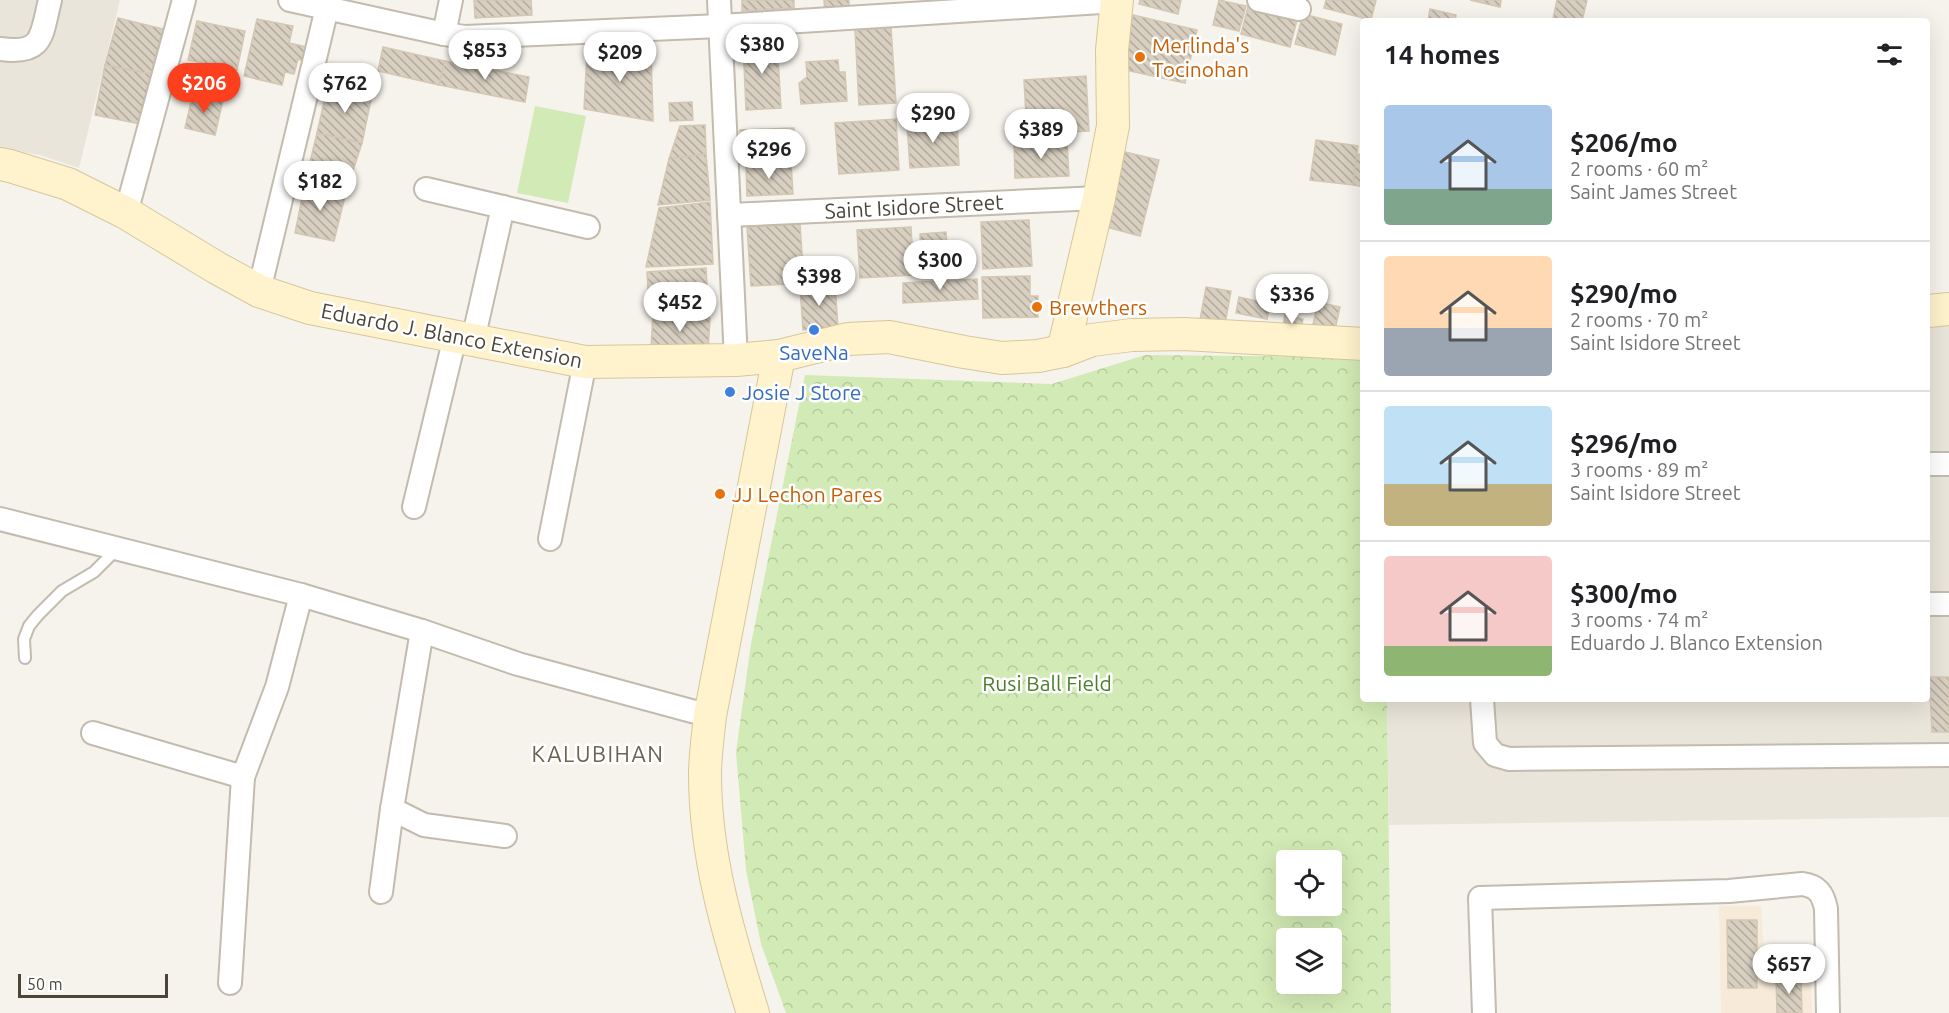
<!DOCTYPE html>
<html lang="en">
<head>
<meta charset="utf-8">
<style>
	:root { --surface:#fff; --page:#f6f6f6; --text:#202124; --muted:#757577; --line:#e0e0e0; --accent:#fc3f1d }
	body { margin:0; font-family:Ubuntu,sans-serif; background:var(--page); color:var(--text); height:100vh; display:flex; flex-direction:column; font-size:22px; white-space:nowrap }
	* { box-sizing:border-box; margin:0 }
	p { font-size:20px; color:var(--muted) }
	.icon { flex:none; width:33px; height:33px; fill:none; stroke:currentColor; stroke-width:2; stroke-linecap:round; stroke-linejoin:round }
	.map { position:relative; flex:1; overflow:hidden }
	.side { position:absolute; left:1360px; top:18px; width:570px; height:684px; display:flex; flex-direction:column; background:var(--surface); border-radius:6px; box-shadow:0 6px 24px #0002 }
	.side>* { flex:none }
	.controls { position:absolute; left:1276px; top:850px; display:grid; gap:12px }
	.controls a { display:grid; place-items:center; width:66px; height:66px; border-radius:6px; background:var(--surface); box-shadow:0 6px 24px #0002; font-size:30px }
	.scale { position:absolute; left:18px; bottom:15px; width:150px; box-sizing:border-box; padding-left:6px; border:3px solid #4b4439; border-top:0; font-size:16px; line-height:21px; white-space:nowrap; color:#4b4439; -webkit-text-stroke:4px #fff; paint-order:stroke }
	.price { position:absolute; translate:-50% -51px; padding:0 14px; border-radius:21px; background:#fff; color:#222; font-size:20px; line-height:39px; filter:drop-shadow(0 2px 3px #0008) }
	.price::after { content:''; position:absolute; left:50%; top:36px; width:18px; height:14px; margin-left:-9px; background:inherit; clip-path:polygon(0 0,100% 0,50% 100%) }
	.price.selected { background:var(--accent); color:#fff }
	ul { padding:0; list-style:none }
	li { display:flex; align-items:center; gap:18px; height:150px; padding:0 24px }
	li+li { border-top:2px solid var(--line) }
	li span { display:grid; place-items:center; flex:none; width:168px; height:120px; border-radius:6px; color:#555 }
	li>.icon { margin-inline-start:auto }
	span .icon { width:72px; height:72px; fill:#fffc; stroke-width:1 }
	li b { font-size:26px }
	h2 { display:flex; justify-content:space-between; align-items:center; height:72px; padding:0 24px; font-size:26px }
	.map>svg:first-child { display:block }
	.residential { fill:#eae5da }
	.commercial { fill:#f7ead8 }
	.park { fill:url(#park-crowns); fill-rule:evenodd }
	.pitch { fill:#d2eab5 }
	.building { fill:url(#building-back-hatch); stroke:#d3c7b4; stroke-width:1.5 }
	.lines { fill:none; stroke-linecap:round; stroke-linejoin:round }
	.lane-casing { stroke:#c2bbae; stroke-width:14 }
	.street-casing { stroke:#c2bbae; stroke-width:26 }
	.secondary-casing { stroke:#d6c79b; stroke-width:34 }
	.lane { stroke:#fff; stroke-width:10 }
	.street { stroke:#fff; stroke-width:22 }
	.secondary { stroke:#fff3cd; stroke-width:32 }
	.food-dot { fill:#e8710a; stroke:#fff; stroke-width:2 }
	.shop-dot { fill:#3f7fe0; stroke:#fff; stroke-width:2 }
	.labels { text-anchor:middle; dominant-baseline:central; stroke-width:5; stroke-linejoin:round; paint-order:stroke }
	.food-label { font-size:21px; fill:#c56008; stroke:#fff; text-anchor:start }
	.street-label { font-size:21px; fill:#4b4439; stroke:#fff }
	.shop-label { font-size:21px; fill:#366cbe; stroke:#fff }
	.park-label { font-size:21px; fill:#4a7f2a; stroke:#fff }
	.neighbourhood-label { font-size:22px; letter-spacing:1.5px; fill:#6e6250; stroke:#fff }
</style>
</head>
<body>
<div class="map">
<svg width="1949" height="1013" viewBox="0 0 1949 1013">
	<defs>
		<pattern id="park-crowns" width="20" height="18" patternUnits="userSpaceOnUse" patternTransform="scale(1.5)"><rect width="20" height="18" fill="#d2eab5"/><path d="M2 6a3 3 0 1 1 6 0M12 15a3 3 0 1 1 6 0" fill="none" stroke="#b6ca9c"/></pattern>
		<pattern id="building-back-hatch" width="6" height="6" patternUnits="userSpaceOnUse" patternTransform="scale(1.5)"><rect width="6" height="6" fill="#d8cfc1"/><path d="M-1 5l2 2M0 0l6 6M5-1l2 2" fill="none" stroke="#b1aa9e"/></pattern>
	</defs>
	<rect width="100%" height="100%" fill="#f6f3ec"/>
	<g class="residential">
		<path d="M0,0H120L79,168L40,155L0,148Z"/>
		<path d="M1949,322V817L1389,825L1387,699H1928V323Z"/>
	</g>
	<path class="commercial" d="M1719,906H1761L1764,952L1810,953L1812,1013H1721Z"/>
	<path class="park" d="M1145,355L1363,357L1364,699H1387L1391,1013H786L761,944L746,870L736,752L751,644L805,375L1052,384ZM1287,861H1332V906H1287ZM1287,939H1332V984H1287Z"/>
	<path class="pitch" d="M535,106L586,116L568,203L517,193Z"/>
	<g class="building">
		<path d="M474,0H531L532,15L475,18Z"/>
		<path d="M742,0H794V8L742,11Z"/>
		<path d="M824,0H849V11L825,13Z"/>
		<path d="M1140,0H1181L1178,14L1139,4Z"/>
		<path d="M1219,0L1246,6L1239,31L1213,25Z"/>
		<path d="M1326,0H1376L1371,20L1324,8Z"/>
		<path d="M1470,0H1501L1500,7Z"/>
		<path d="M1557,0H1587L1582,21L1553,19Z"/>
		<path d="M1249,3L1298,16L1290,47L1241,34Z"/>
		<path d="M1430,9L1456,15L1455,21H1428Z"/>
		<path d="M1303,14L1342,24L1335,55L1295,44Z"/>
		<path d="M1133,15L1197,30L1185,83L1121,69Z"/>
		<path d="M118,18L163,29L151,74L105,65Z"/>
		<path d="M257,19L293,26L289,43L307,47L304,61L298,59L294,74L285,72L282,85L244,76Z"/>
		<path d="M197,21L245,31L237,70L188,60Z"/>
		<path d="M891,28L896,103L859,105L855,30Z"/>
		<path d="M777,40L781,108L746,110L743,42Z"/>
		<path d="M383,47L445,61L439,85L378,71Z"/>
		<path d="M651,50L653,121L584,109L587,52Z"/>
		<path d="M838,60L839,72H845L847,101L801,104L799,83L807,77L806,62Z"/>
		<path d="M445,61L529,77L525,102L439,85Z"/>
		<path d="M105,65L151,74L141,124L95,115Z"/>
		<path d="M1086,76L1089,131L1027,134L1024,80Z"/>
		<path d="M328,85L372,95L362,143L317,133Z"/>
		<path d="M193,93L223,100L215,135L185,128Z"/>
		<path d="M692,102L693,120L670,121L669,103Z"/>
		<path d="M896,119L899,170L839,174L835,123Z"/>
		<path d="M957,121L959,165L910,168L907,124Z"/>
		<path d="M705,125L706,154L669,159L680,126Z"/>
		<path d="M794,128L796,162L741,164L740,130Z"/>
		<path d="M317,133L362,143L346,192L305,183Z"/>
		<path d="M1316,140L1358,146L1353,185L1310,180Z"/>
		<path d="M1067,141L1069,176L1015,178L1014,143Z"/>
		<path d="M1125,152L1159,160L1140,236L1106,227Z"/>
		<path d="M706,154L710,200L658,205L669,159Z"/>
		<path d="M1357,154L1364,155V187L1353,185Z"/>
		<path d="M791,163L793,194L747,196L746,165Z"/>
		<path d="M305,183L346,192L334,241L295,233Z"/>
		<path d="M710,202L713,264L646,267L659,208Z"/>
		<path d="M1029,220L1032,266L983,269L981,222Z"/>
		<path d="M800,224L804,283L751,286L747,227Z"/>
		<path d="M911,227L914,275L860,278L857,230Z"/>
		<path d="M946,232L949,271L922,273L920,234Z"/>
		<path d="M706,268L708,302L649,306L647,272Z"/>
		<path d="M1030,276V296H1038V317L983,318L982,277Z"/>
		<path d="M977,279L978,299L903,303V283Z"/>
		<path d="M835,284L838,328L803,330L800,287Z"/>
		<path d="M1206,287L1231,291L1225,324L1200,320Z"/>
		<path d="M1239,297L1270,304L1267,319L1236,313Z"/>
		<path d="M1318,302L1340,307L1334,334L1312,329Z"/>
		<path d="M653,314L710,318L708,352L651,349Z"/>
		<path d="M1285,315L1303,319L1300,334L1282,331Z"/>
		<path d="M1929,677H1949V732H1932Z"/>
		<path d="M1727,920H1757V988H1728Z"/>
		<path d="M1801,977L1802,1013H1777L1776,978Z"/>
	</g>
	<g class="lines">
		<defs>
			<path id="lane" d="M25,658L24,639L29,626L38,615L62,591L94,572L117,549"/>
			<g id="street">
				<path d="M290,0L444,34L465,37L720,26L1117,1"/>
				<path d="M719,0L736,360"/>
				<path d="M1259,0L1299,9"/>
				<path d="M444,34L451,0"/>
				<path d="M0,49C44,55 41,36 50,0"/>
				<path d="M426,189L588,227"/>
				<path d="M126,213L184,0"/>
				<path d="M729,215L1099,198"/>
				<path d="M259,291L327,8"/>
				<path d="M473,340L503,207"/>
				<path d="M1928,464H1949"/>
				<path d="M414,507L455,337"/>
				<path d="M0,519L301,595L422,631L518,664L710,716"/>
				<path d="M550,539L585,362"/>
				<path d="M1928,604H1949"/>
				<path d="M1482,699L1485,743L1495,755L1509,759L1949,755"/>
				<path d="M93,733L243,777"/>
				<path d="M392,809L424,825L505,836"/>
				<path d="M381,892L392,809L422,631"/>
				<path d="M230,983L243,777L277,687L301,595"/>
				<path d="M1484,1013L1480,898L1729,891L1802,884C1818,886 1823,894 1826,909L1828,1013"/>
			</g>
			<g id="secondary">
				<path d="M0,164L10,166L68,184L126,213L217,268L259,291L310,308L585,362L736,360L779,356L848,339L889,337L964,352L1002,358L1038,356L1063,351L1092,340L1132,335L1184,334L1364,344"/>
				<path d="M1928,311L1949,309"/>
				<path d="M1063,351L1099,198L1113,126L1112,50L1117,0"/>
				<path d="M753,1013C729,936 705,857 705,775C705,756 708,735 710,716L779,356"/>
			</g>
		</defs>
		<use href="#lane" class="lane-casing"/>
		<use href="#street" class="street-casing"/>
		<use href="#secondary" class="secondary-casing"/>
		<use href="#lane" class="lane"/>
		<use href="#street" class="street"/>
		<use href="#secondary" class="secondary"/>
	</g>
	<g class="food-dot">
		<circle cx="1140" cy="57" r="6"/>
		<circle cx="1037" cy="307" r="6"/>
		<circle cx="720" cy="494" r="6"/>
	</g>
	<g class="shop-dot">
		<circle cx="814" cy="330" r="6"/>
		<circle cx="730" cy="392" r="6"/>
	</g>
	<g class="labels">
		<g class="food-label">
			<text x="1152" y="45">Merlinda's<tspan x="1152" dy="24">Tocinohan</tspan></text>
			<text x="1049" y="307">Brewthers</text>
			<text x="732" y="494">JJ Lechon Pares</text>
		</g>
		<g class="street-label">
			<text transform="translate(914 206) rotate(-3)">Saint Isidore Street</text>
			<text transform="translate(452 335) rotate(11)">Eduardo J. Blanco Extension</text>
		</g>
		<g class="shop-label">
			<text x="814" y="352">SaveNa</text>
			<text x="742" y="392" text-anchor="start">Josie J Store</text>
		</g>
		<g class="park-label">
			<text x="1047" y="683">Rusi Ball Field</text>
		</g>
		<g class="neighbourhood-label">
			<text x="598" y="753">KALUBIHAN</text>
		</g>
	</g>
</svg>
<div class="controls">
<a><svg class="icon" aria-label="locate" viewBox="0 0 24 24"><circle cx="12" cy="12" r="6"/><path d="M12 2v4M12 18v4M2 12h4M18 12h4"/></svg></a>
<a><svg class="icon" aria-label="layers" viewBox="0 0 24 24"><path d="M12 4l9 5-9 5-9-5zM3 14l9 5 9-5"/></svg></a>
</div>
<div class="scale">50 m</div>
<b class="price" style="left:762px;top:75px">$380</b>
<b class="price" style="left:485px;top:81px">$853</b>
<b class="price" style="left:620px;top:83px">$209</b>
<b class="price selected" style="left:204px;top:114px">$206</b>
<b class="price" style="left:345px;top:114px">$762</b>
<b class="price" style="left:933px;top:144px">$290</b>
<b class="price" style="left:1041px;top:160px">$389</b>
<b class="price" style="left:769px;top:180px">$296</b>
<b class="price" style="left:320px;top:212px">$182</b>
<b class="price" style="left:940px;top:291px">$300</b>
<b class="price" style="left:819px;top:307px">$398</b>
<b class="price" style="left:1292px;top:325px">$336</b>
<b class="price" style="left:680px;top:333px">$452</b>
<b class="price" style="left:1789px;top:995px">$657</b>
<section class="side">
<h2>14 homes<svg class="icon" aria-label="filters" viewBox="0 0 24 24"><path d="M4 7h16M4 17h16"/><circle cx="9" cy="7" r="2"/><circle cx="15" cy="17" r="2"/></svg></h2>
<ul>
<li><span style="background:linear-gradient(#a9c7e8 70%,#7fa58c 0)"><svg class="icon" aria-label="home" viewBox="0 0 24 24"><path d="M3 11l9-7 9 7M6 9v11h12V9"/></svg></span><div><b>$206/mo</b><p>2 rooms · 60 m²</p><p>Saint James Street</p></div></li>
<li><span style="background:linear-gradient(#ffd9b3 60%,#9aa5b1 0)"><svg class="icon" aria-label="home" viewBox="0 0 24 24"><path d="M3 11l9-7 9 7M6 9v11h12V9"/></svg></span><div><b>$290/mo</b><p>2 rooms · 70 m²</p><p>Saint Isidore Street</p></div></li>
<li><span style="background:linear-gradient(#bfe0f5 65%,#c2b280 0)"><svg class="icon" aria-label="home" viewBox="0 0 24 24"><path d="M3 11l9-7 9 7M6 9v11h12V9"/></svg></span><div><b>$296/mo</b><p>3 rooms · 89 m²</p><p>Saint Isidore Street</p></div></li>
<li><span style="background:linear-gradient(#f6c9c9 75%,#8fb573 0)"><svg class="icon" aria-label="home" viewBox="0 0 24 24"><path d="M3 11l9-7 9 7M6 9v11h12V9"/></svg></span><div><b>$300/mo</b><p>3 rooms · 74 m²</p><p>Eduardo J. Blanco Extension</p></div></li>
</ul>
</section>
</div>
</body>
</html>
